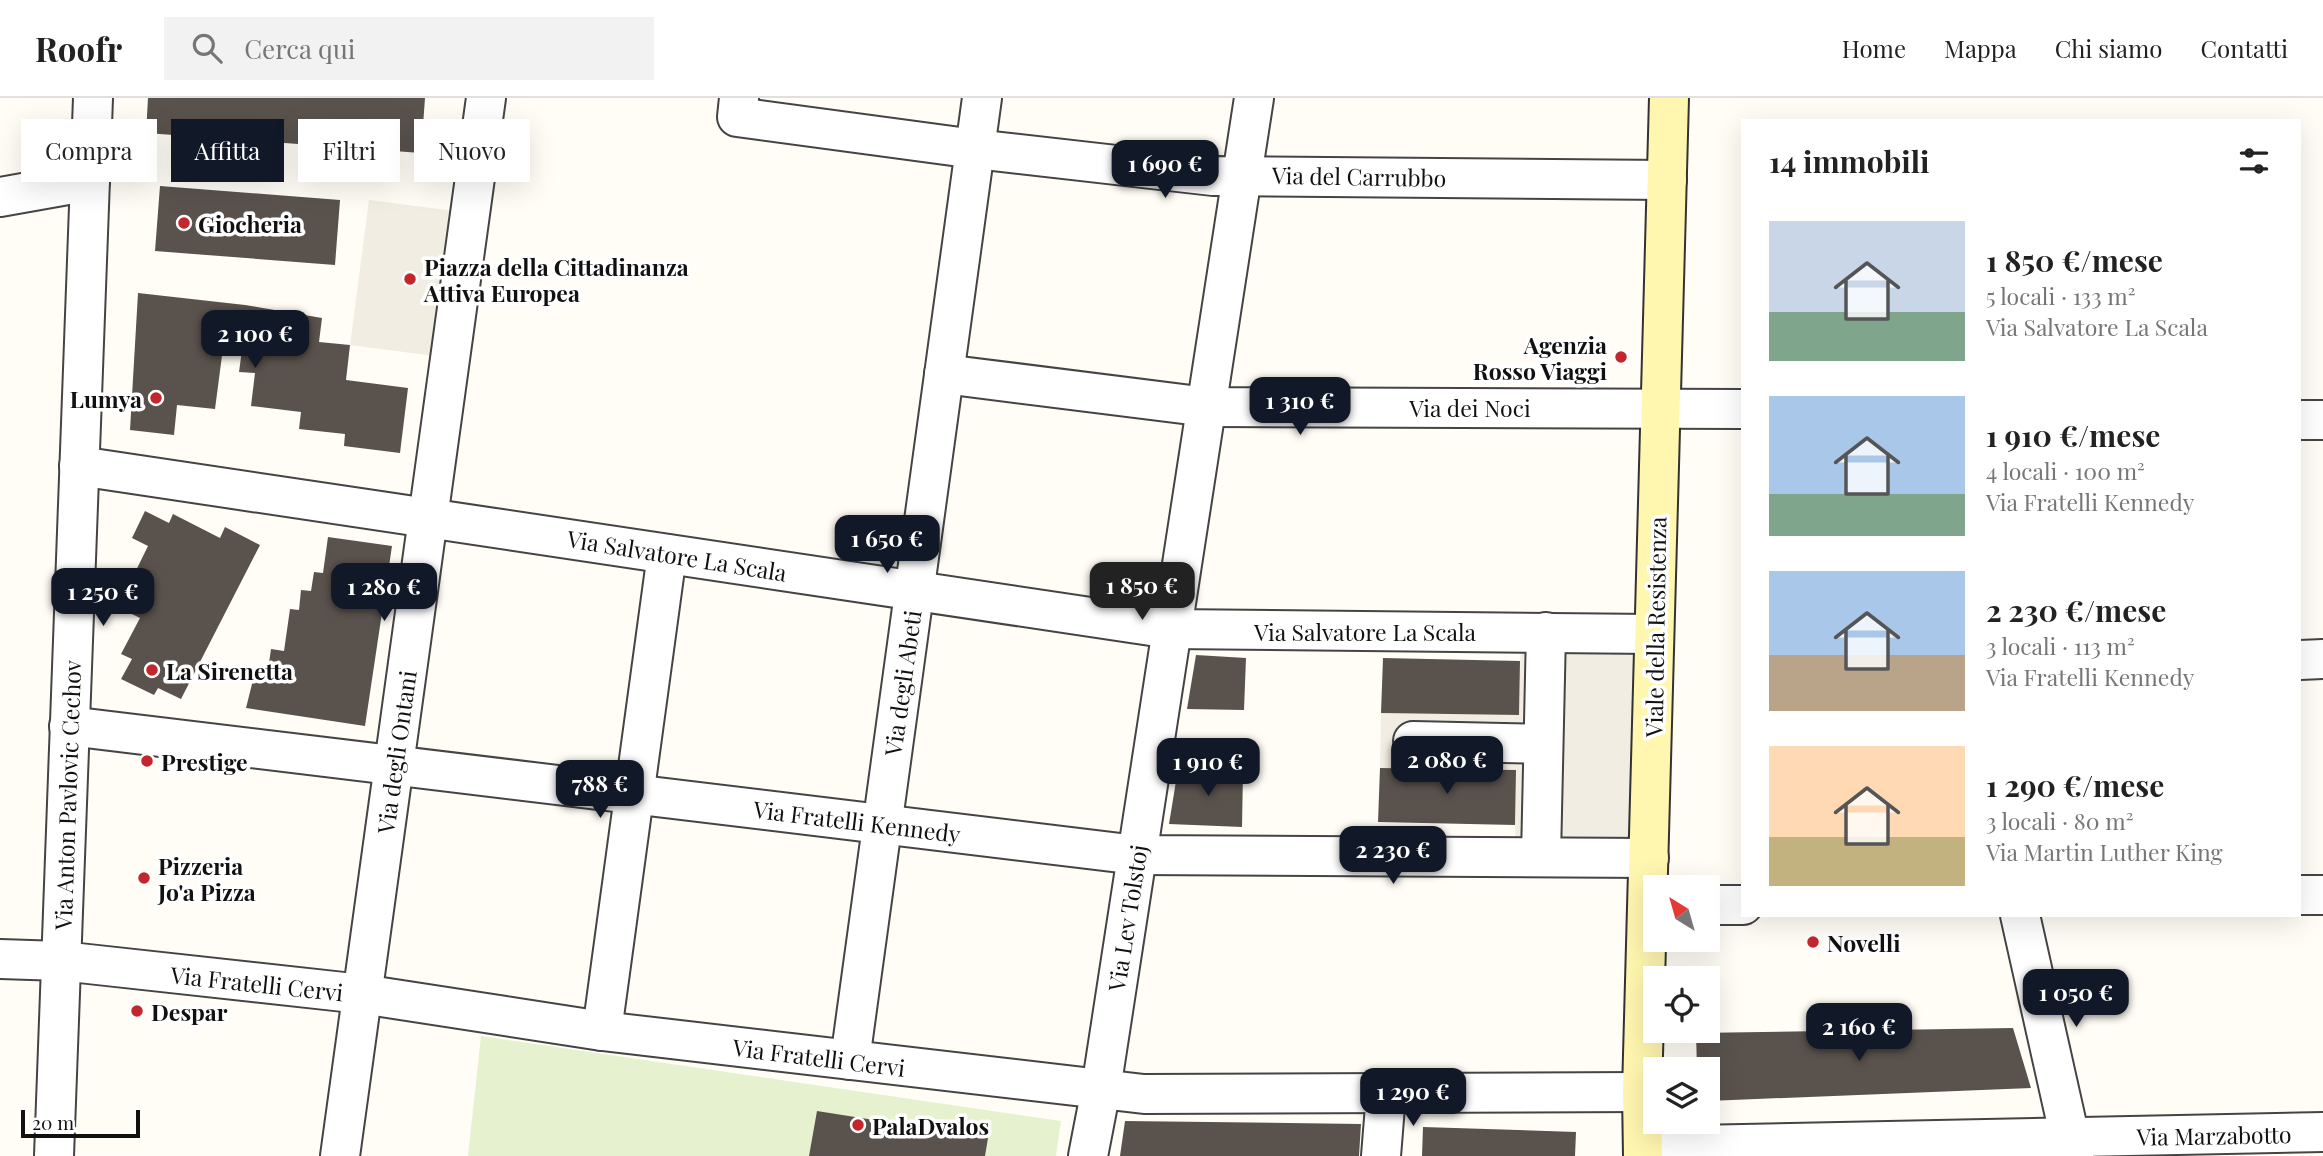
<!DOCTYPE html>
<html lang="it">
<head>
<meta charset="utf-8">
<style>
	:root { --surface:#fff; --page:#f2f2f2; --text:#222; --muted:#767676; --line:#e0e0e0; --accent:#111827 }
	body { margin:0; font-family:"Playfair Display",serif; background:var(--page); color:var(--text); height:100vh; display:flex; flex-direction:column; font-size:26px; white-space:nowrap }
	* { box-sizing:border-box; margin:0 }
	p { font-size:23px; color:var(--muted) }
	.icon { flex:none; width:38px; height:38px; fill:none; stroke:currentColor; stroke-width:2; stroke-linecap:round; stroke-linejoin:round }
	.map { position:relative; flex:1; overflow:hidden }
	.details { position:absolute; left:1741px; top:21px; width:560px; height:798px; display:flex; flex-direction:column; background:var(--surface); border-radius:0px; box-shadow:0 7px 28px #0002 }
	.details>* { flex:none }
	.top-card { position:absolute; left:21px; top:21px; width:665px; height:63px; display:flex; gap:14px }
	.needle { width:46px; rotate:323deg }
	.buttons { position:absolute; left:1643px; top:777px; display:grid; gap:14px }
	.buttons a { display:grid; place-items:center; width:77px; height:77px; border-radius:0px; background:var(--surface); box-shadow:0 7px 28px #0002; font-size:35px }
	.scale { position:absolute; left:21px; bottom:18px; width:119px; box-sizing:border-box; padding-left:7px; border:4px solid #111; border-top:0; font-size:19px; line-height:24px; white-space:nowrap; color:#111; -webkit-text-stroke:5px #fff; paint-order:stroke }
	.price { position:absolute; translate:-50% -60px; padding:0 16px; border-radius:14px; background:var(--accent); color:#fff; font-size:23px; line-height:46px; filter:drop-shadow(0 2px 4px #0008) }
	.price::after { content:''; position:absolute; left:50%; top:42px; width:21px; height:16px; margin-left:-10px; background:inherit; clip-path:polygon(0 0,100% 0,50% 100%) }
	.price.on { background:#222; color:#fff }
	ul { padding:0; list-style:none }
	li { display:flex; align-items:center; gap:21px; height:175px; padding:0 28px }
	li span { display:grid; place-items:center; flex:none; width:196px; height:140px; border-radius:0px; color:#555 }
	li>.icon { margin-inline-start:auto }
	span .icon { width:84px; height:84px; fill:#fffc; stroke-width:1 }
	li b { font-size:30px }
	h2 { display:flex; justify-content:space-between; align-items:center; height:84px; padding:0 28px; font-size:30px }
	.chip { padding:0 24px; border-radius:0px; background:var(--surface); box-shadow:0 7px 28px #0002; font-size:24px; line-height:63px }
	.chip.on { background:var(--accent); color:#fff }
	header { display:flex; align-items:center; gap:42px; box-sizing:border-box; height:98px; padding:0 35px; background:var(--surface); border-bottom:2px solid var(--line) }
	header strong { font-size:33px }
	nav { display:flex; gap:38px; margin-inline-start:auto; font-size:24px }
	.search { width:490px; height:63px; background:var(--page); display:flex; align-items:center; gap:18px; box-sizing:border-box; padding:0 24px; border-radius:0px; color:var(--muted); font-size:26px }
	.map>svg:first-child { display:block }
	.pitch { fill:#e6f2cf }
	.plaza { fill:#f1ede2 }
	.building { fill:#5a524d }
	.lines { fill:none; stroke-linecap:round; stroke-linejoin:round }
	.street-casing { stroke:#444; stroke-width:42 }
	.secondary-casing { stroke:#333; stroke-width:42 }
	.street { stroke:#fff; stroke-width:38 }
	.secondary { stroke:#fff6b0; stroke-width:38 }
	.poi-dot { fill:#c4262e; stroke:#fff; stroke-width:2.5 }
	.labels { text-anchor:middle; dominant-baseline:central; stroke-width:7; stroke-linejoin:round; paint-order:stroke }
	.street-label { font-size:23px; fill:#111; stroke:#fff }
	.poi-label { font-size:23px; font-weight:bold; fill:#111; stroke:#fff; text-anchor:start }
</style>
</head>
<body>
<header>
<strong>Roofr</strong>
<div class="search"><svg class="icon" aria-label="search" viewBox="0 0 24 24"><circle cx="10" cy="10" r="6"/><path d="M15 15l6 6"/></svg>Cerca qui</div>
<nav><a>Home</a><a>Mappa</a><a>Chi siamo</a><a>Contatti</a></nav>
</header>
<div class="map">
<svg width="2323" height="1058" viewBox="0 0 2323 1058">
	<rect width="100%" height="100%" fill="#fffdf5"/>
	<path class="pitch" d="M481,938L1061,1023L1056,1058H468Z"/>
	<g class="plaza">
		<path d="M369,102L470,115L450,260L350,247Z"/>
		<path d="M1521,534L1654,536L1649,760L1515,758L1516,672L1380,670L1381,615L1519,617Z"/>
	</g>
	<g class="building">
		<path d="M148,0H425L421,55L146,35Z"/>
		<path d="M160,88L340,102L335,167L155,153Z"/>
		<path d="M138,195L245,207L322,220L319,244L350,247L346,282L408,290L400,355L344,348L345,336L299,331L301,314L251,308L255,275L239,274L242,252L223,250L215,311L177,307L174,337L130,332Z"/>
		<path d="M145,413L169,425L173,416L220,440L225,429L260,447L181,601L158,590L154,597L121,581L132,561L121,556L140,520L118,509L148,448L132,440Z"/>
		<path d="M328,439L392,448L365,628L246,610L254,578L267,579L271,551L284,553L290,511L299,512L301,492L311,493L314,474L323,475Z"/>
		<path d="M1196,557L1246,560L1244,612L1187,611Z"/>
		<path d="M1383,560L1520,563L1519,617L1381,615Z"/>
		<path d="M1380,670L1516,672L1515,727L1378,724Z"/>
		<path d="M1178,671L1243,673L1242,729L1169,726Z"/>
		<path d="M2013,930L2031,990L1708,1003V971H1697L1696,935Z"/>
		<path d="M817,1013L988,1040L985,1058H809Z"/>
		<path d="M1125,1023L1361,1026L1359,1058H1120Z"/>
		<path d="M1423,1029L1576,1034L1575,1058H1422Z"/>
	</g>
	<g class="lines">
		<defs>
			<g id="street">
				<path d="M739,0L737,19L975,51L1213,78L1667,82"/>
				<path d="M0,99L90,83"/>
				<path d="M944,276L1207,309L1743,311"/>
				<path d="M2300,322H2323"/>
				<path d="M79,368L1171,531L1654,536"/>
				<path d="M2300,562L2323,561"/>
				<path d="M69,628L1137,757L1649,760"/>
				<path d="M1413,643L1543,646"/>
				<path d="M1541,759L1546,534"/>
				<path d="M2300,797H2323"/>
				<path d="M1708,807H1743"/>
				<path d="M2020,817L2074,1058"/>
				<path d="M0,861L61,863L362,896L602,933L1144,996L1642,994"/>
				<path d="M602,933L667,456"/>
				<path d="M850,962L982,0"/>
				<path d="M1643,1048L2323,1034"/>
				<path d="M54,1058L93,0"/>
				<path d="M340,1058L486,0"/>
				<path d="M1088,1058L1101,991L1254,0"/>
				<path d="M1381,1058L1386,996"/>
			</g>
			<path id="secondary" d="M1643,1058L1642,994L1669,0"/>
		</defs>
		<use href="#street" class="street-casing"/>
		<use href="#secondary" class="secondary-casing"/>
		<use href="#street" class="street"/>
		<use href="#secondary" class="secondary"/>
	</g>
	<g class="poi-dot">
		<circle cx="184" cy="125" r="7"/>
		<circle cx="410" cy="181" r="7"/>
		<circle cx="1621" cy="259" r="7"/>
		<circle cx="156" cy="300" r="7"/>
		<circle cx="152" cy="572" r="7"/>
		<circle cx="147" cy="663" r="7"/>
		<circle cx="144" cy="780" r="7"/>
		<circle cx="1813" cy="844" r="7"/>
		<circle cx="137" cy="913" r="7"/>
		<circle cx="858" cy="1027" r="7"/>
	</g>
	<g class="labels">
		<g class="street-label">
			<text transform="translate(1359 78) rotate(1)">Via del Carrubbo</text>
			<text x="1470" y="309">Via dei Noci</text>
			<text transform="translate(677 457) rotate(9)">Via Salvatore La Scala</text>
			<text transform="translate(1655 529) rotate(-89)">Viale della Resistenza</text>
			<text x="1365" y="533">Via Salvatore La Scala</text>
			<text transform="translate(902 585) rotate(-82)">Via degli Abeti</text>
			<text transform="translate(396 654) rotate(-82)">Via degli Ontani</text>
			<text transform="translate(67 697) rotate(-88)">Via Anton Pavlovic Cechov</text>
			<text transform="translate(857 723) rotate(7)">Via Fratelli Kennedy</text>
			<text transform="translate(1127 820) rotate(-81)">Via Lev Tolstoj</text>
			<text transform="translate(257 885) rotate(6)">Via Fratelli Cervi</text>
			<text transform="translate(819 959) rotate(7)">Via Fratelli Cervi</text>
			<text transform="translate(2214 1037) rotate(-1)">Via Marzabotto</text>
		</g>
		<g class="poi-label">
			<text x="198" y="125">Giocheria</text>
			<text x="424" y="168">Piazza della Cittadinanza<tspan x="424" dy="26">Attiva Europea</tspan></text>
			<text x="1607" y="246" text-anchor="end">Agenzia<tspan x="1607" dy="26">Rosso Viaggi</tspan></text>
			<text x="142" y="300" text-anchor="end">Lumya</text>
			<text x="166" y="572">La Sirenetta</text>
			<text x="161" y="663">Prestige</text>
			<text x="158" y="767">Pizzeria<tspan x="158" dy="26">Jo'a Pizza</tspan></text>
			<text x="1827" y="844">Novelli</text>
			<text x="151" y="913">Despar</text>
			<text x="872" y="1027">PalaDvalos</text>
		</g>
	</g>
</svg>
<div class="buttons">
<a><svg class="needle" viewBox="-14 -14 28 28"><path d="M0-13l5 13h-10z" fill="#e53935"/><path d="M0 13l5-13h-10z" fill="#767676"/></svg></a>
<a><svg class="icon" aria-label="locate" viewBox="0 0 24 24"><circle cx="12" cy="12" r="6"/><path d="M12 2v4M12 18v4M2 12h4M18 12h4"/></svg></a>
<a><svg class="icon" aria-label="layers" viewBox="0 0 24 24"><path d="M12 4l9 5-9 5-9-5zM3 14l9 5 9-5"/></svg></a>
</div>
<div class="scale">20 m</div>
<b class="price" style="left:1165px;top:102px">1 690 €</b>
<b class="price" style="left:255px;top:272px">2 100 €</b>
<b class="price" style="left:1300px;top:339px">1 310 €</b>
<b class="price" style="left:887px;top:477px">1 650 €</b>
<b class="price on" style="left:1142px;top:524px">1 850 €</b>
<b class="price" style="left:384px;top:525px">1 280 €</b>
<b class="price" style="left:103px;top:530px">1 250 €</b>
<b class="price" style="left:1447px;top:698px">2 080 €</b>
<b class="price" style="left:1208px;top:700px">1 910 €</b>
<b class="price" style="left:600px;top:722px">788 €</b>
<b class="price" style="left:1393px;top:788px">2 230 €</b>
<b class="price" style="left:2076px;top:931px">1 050 €</b>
<b class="price" style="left:1859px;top:965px">2 160 €</b>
<b class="price" style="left:1413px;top:1030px">1 290 €</b>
<div class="top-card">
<a class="chip">Compra</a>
<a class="chip on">Affitta</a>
<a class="chip">Filtri</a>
<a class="chip">Nuovo</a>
</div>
<section class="details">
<h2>14 immobili<svg class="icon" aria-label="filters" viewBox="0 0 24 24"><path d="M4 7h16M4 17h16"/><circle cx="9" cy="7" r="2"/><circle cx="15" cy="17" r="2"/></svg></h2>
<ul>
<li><span style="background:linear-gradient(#c9d6e8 65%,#7fa58c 0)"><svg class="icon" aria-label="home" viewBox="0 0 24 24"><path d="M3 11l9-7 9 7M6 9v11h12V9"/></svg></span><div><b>1 850 €/mese</b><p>5 locali · 133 m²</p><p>Via Salvatore La Scala</p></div></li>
<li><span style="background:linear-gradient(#a9c7e8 70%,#7fa58c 0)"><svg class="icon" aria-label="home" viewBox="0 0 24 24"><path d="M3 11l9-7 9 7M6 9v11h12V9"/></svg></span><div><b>1 910 €/mese</b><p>4 locali · 100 m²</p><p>Via Fratelli Kennedy</p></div></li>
<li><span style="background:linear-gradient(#a9c7e8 60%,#b9a48a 0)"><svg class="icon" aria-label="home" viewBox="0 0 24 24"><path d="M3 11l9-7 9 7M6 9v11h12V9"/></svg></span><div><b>2 230 €/mese</b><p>3 locali · 113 m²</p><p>Via Fratelli Kennedy</p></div></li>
<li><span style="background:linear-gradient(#ffd9b3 65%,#c2b280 0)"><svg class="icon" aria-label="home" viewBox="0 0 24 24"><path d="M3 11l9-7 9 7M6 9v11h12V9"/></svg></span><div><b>1 290 €/mese</b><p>3 locali · 80 m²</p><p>Via Martin Luther King</p></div></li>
</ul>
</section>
</div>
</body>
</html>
